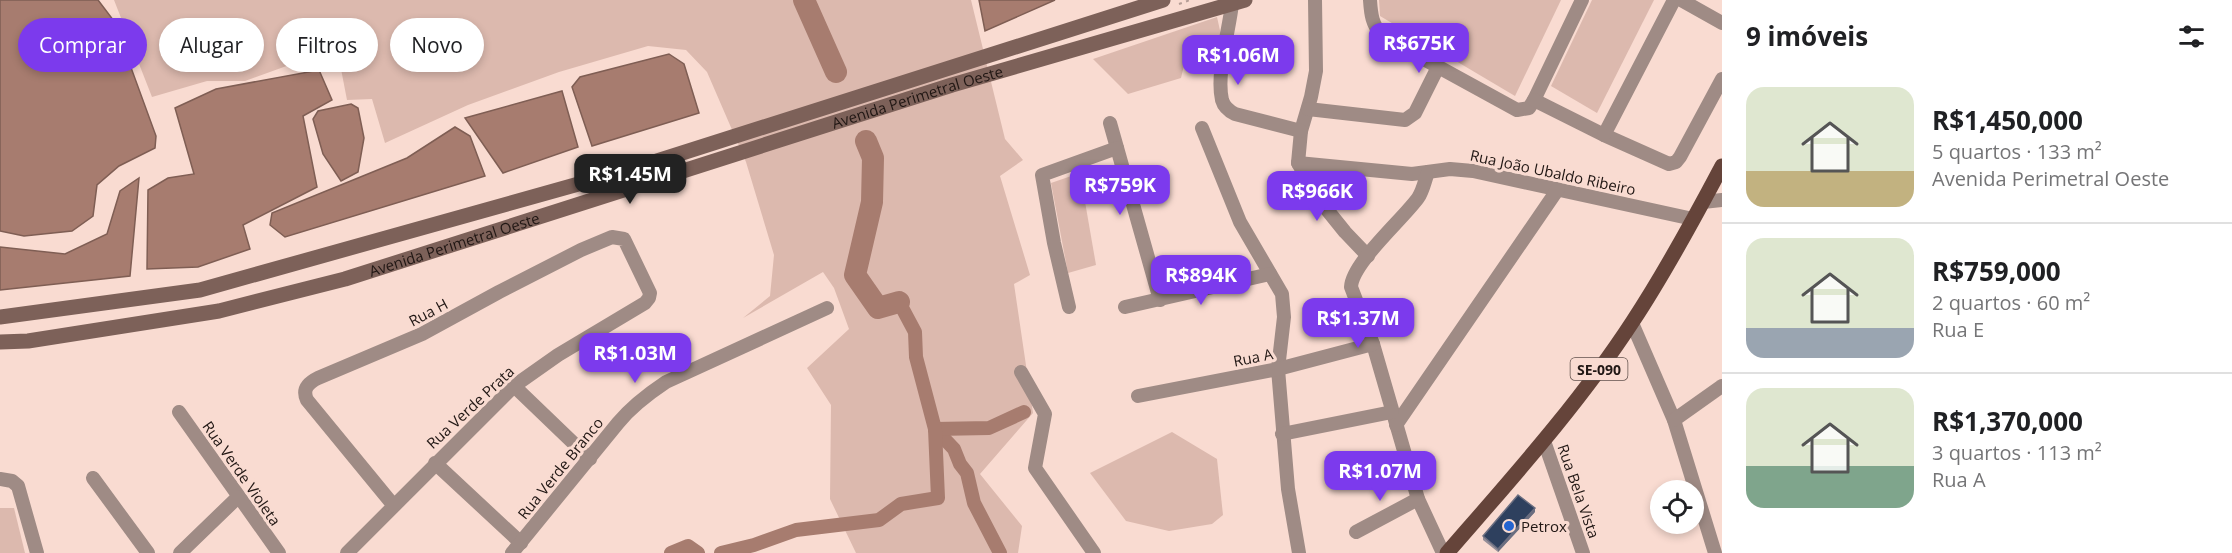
<!DOCTYPE html>
<html lang="pt">
<head>
<meta charset="utf-8">
<style>
	:root { --surface:#fff; --page:#f2f2f2; --text:#202124; --muted:#757577; --line:#e0e0e0; --accent:#7c3aed }
	body { margin:0; font-family:"Open Sans",sans-serif; background:var(--page); color:var(--text); height:100vh; display:flex; flex-direction:column; font-size:22px; white-space:nowrap }
	* { box-sizing:border-box; margin:0 }
	p { font-size:20px; color:var(--muted) }
	.icon { flex:none; width:33px; height:33px; fill:none; stroke:currentColor; stroke-width:2; stroke-linecap:round; stroke-linejoin:round }
	.map { position:relative; flex:1; overflow:hidden }
	.panel { display:flex; flex-direction:column; background:var(--surface); width:510px }
	.panel>* { flex:none }
	.hud { position:absolute; left:18px; top:18px; width:570px; height:54px; display:flex; gap:12px }
	.buttons { position:absolute; left:1650px; top:480px; display:grid; gap:12px }
	.buttons a { display:grid; place-items:center; width:54px; height:54px; border-radius:50%; background:var(--surface); box-shadow:0 3px 9px #0003; font-size:30px }
	.price { position:absolute; translate:-50% -51px; padding:0 14px; border-radius:12px; background:var(--accent); color:#fff; font-size:20px; line-height:39px; filter:drop-shadow(0 2px 3px #0008) }
	.price::after { content:''; position:absolute; left:50%; top:36px; width:18px; height:14px; margin-left:-9px; background:inherit; clip-path:polygon(0 0,100% 0,50% 100%) }
	.price.selected { background:#222; color:#fff }
	ul { padding:0; list-style:none }
	li { display:flex; align-items:center; gap:18px; height:150px; padding:0 24px }
	li+li { border-top:2px solid var(--line) }
	li span { display:grid; place-items:center; flex:none; width:168px; height:120px; border-radius:18px; color:#555 }
	li>.icon { margin-inline-start:auto }
	span .icon { width:72px; height:72px; fill:#fffc; stroke-width:1 }
	li b { font-size:26px }
	h2 { display:flex; justify-content:space-between; align-items:center; height:72px; padding:0 24px; font-size:26px }
	.chip { padding:0 21px; border-radius:27px; background:var(--surface); box-shadow:0 3px 9px #0003; font-size:21px; line-height:54px }
	.chip.selected { background:var(--accent); color:#fff }
	main { display:flex; flex:1; min-height:0 }
	.map>svg:first-child { display:block }
	.green { fill:#dcb9ae }
	.water { fill:#a77c6f; stroke:#7f5e54; stroke-width:1.5 }
	.lines { fill:none; stroke-linecap:round; stroke-linejoin:round }
	.canal { stroke:#a77c6f; stroke-width:14 }
	.river { stroke:#a77c6f; stroke-width:22 }
	.path { stroke:#b49c95; stroke-width:2; stroke-dasharray:3 4.5; stroke-linecap:butt }
	.minor { stroke:#9f8b85; stroke-width:14 }
	.secondary { stroke:#7d6159; stroke-width:15 }
	.primary { stroke:#65443a; stroke-width:15 }
	.wall { fill:#948e98 }
	.shaded-wall { fill:#6b6e80 }
	.building { fill:#2e405e; stroke:#6b6e80; stroke-width:1.5 }
	.poi-dot { fill:#2464d0; stroke:#f9dbd1; stroke-width:2 }
	.labels { text-anchor:middle; dominant-baseline:central; stroke-width:6; stroke-linejoin:round; paint-order:stroke }
	.shield { fill:#f9dbd1; stroke:#62524d; stroke-width:1.5 }
	.shield-label { font-size:14px; font-weight:bold; fill:#211714 }
	.street-label { font-size:15px; fill:#211714; stroke:#f9dbd1 }
	.poi-label { font-size:15px; fill:#211714; stroke:#f9dbd1; text-anchor:start }
</style>
</head>
<body>
<main>
<div class="map">
<svg width="1722" height="553" viewBox="0 0 1722 553">
	<rect width="100%" height="100%" fill="#f9dbd1"/>
	<g class="green">
		<path d="M114,0H971L1005,139L1023,160L1000,176L1030,275L1014,284L1033,413L980,474L1022,526L1018,553H856L830,499L831,405L807,368L849,329L834,288L823,272L743,318L770,296L774,255L746,162L707,72L686,50L648,46L559,72L468,105L385,143L372,99L347,100L341,69L328,51L245,81H207L152,97Z"/>
		<path d="M1379,0H1561L1515,96L1380,16Z"/>
		<path d="M1592,0H1654L1597,113L1551,86Z"/>
		<path d="M1217,17L1221,35L1190,40L1181,78L1128,94L1093,59Z"/>
		<path d="M1080,173L1096,265L1068,273L1051,183Z"/>
		<path d="M1172,432L1217,459L1223,515L1212,524L1169,531L1126,521L1090,473Z"/>
		<path d="M0,508H14L25,553H0Z"/>
	</g>
	<g class="water">
		<path d="M0,0H98L114,21L156,136L155,148L119,166L97,185L93,216L72,231L24,236L0,231Z"/>
		<path d="M979,0H1055L985,31Z"/>
		<path d="M669,54L684,64L699,113L592,146L572,87L580,77Z"/>
		<path d="M319,70L332,100L303,116L317,187L243,225L250,249L198,267L147,269L148,190L168,178L194,174L175,108L216,89Z"/>
		<path d="M562,91L578,147L503,173L465,118Z"/>
		<path d="M351,104L358,108L364,138L358,172L341,181L323,154L313,119L318,111Z"/>
		<path d="M455,127L470,136L485,176L285,237L270,225L272,213L407,158Z"/>
		<path d="M139,178L130,276L0,290V247L65,254L107,234L120,191Z"/>
	</g>
	<g class="lines">
		<g class="canal">
			<path d="M935,429L954,449L960,464L967,473L974,503L1000,553"/>
			<path d="M935,429L989,428L1024,412"/>
			<path d="M671,553L688,546L698,553"/>
			<path d="M721,553L754,545L796,530L879,520L901,504L938,498L935,429L916,357L915,332L899,302"/>
		</g>
		<g class="river">
			<path d="M804,0L836,72"/>
			<path d="M866,141L873,158L872,202L855,275L878,308L899,302"/>
		</g>
		<path class="path" d="M1179,4L1190,0"/>
		<g class="minor">
			<path d="M1315,0L1316,71L1311,97L1301,131L1298,163L1320,201L1345,232L1368,256"/>
			<path d="M1370,0C1371,15 1372,24 1382,36L1517,110L1529,108L1534,100L1582,0"/>
			<path d="M1681,0L1722,23"/>
			<path d="M1232,4C1229,31 1216,74 1222,100C1224,107 1229,111 1235,114L1301,131"/>
			<path d="M1534,100L1604,135L1669,164L1676,162L1680,157L1722,79"/>
			<path d="M1308,109L1405,120L1415,113L1438,67"/>
			<path d="M1110,123L1160,300"/>
			<path d="M1202,128L1240,222L1282,294L1284,317L1278,369L1288,489L1299,553"/>
			<path d="M1604,135L1674,0"/>
			<path d="M1298,163L1412,174L1450,169L1473,171L1693,219"/>
			<path d="M1428,172C1425,180 1423,191 1418,198C1403,219 1352,263 1351,287L1373,344L1418,499L1443,553"/>
			<path d="M1703,202L1722,200"/>
			<path d="M1069,307L1054,243L1042,175L1117,148"/>
			<path d="M1125,307L1270,274"/>
			<path d="M1632,323L1674,420L1715,553"/>
			<path d="M1021,372L1045,414L1035,468L1094,553"/>
			<path d="M514,386L590,459"/>
			<path d="M1138,396L1278,369L1373,344"/>
			<path d="M179,412L279,553"/>
			<path d="M1674,420L1722,386"/>
			<path d="M1396,425L1558,189"/>
			<path d="M1282,434L1392,412"/>
			<path d="M1544,441L1583,553"/>
			<path d="M435,463L521,543"/>
			<path d="M93,478L148,553"/>
			<path d="M0,479L12,481L18,486L37,553"/>
			<path d="M1356,532L1418,499"/>
			<path d="M180,553L238,497"/>
			<path d="M347,553L514,386L558,355L645,303L649,298L650,293L624,239L612,237L581,250L499,292L422,334L318,378C308,383 302,389 307,400L394,506"/>
			<path d="M512,553L618,423C632,406 648,394 666,382L827,308"/>
		</g>
		<g class="secondary">
			<path d="M0,317L200,290L632,169L1163,0"/>
			<path id="s1" d="M0,342L28,341L219,311L345,279L952,85L1245,0"/>
		</g>
		<path class="primary" d="M1447,553C1512,478 1579,404 1633,321C1666,271 1694,219 1722,166"/>
	</g>
	<path class="wall" d="M1535,512L1498,552L1483,540V536Z"/>
	<path class="shaded-wall" d="M1535,508V512L1498,552V549Z"/>
	<path class="building" d="M1518,495L1535,508L1498,549L1483,536Z"/>
	<circle class="poi-dot" cx="1509" cy="526" r="6"/>
	<g class="labels">
		<rect class="shield" x="1570.5" y="358" width="57" height="22" rx="4.5"/>
		<g class="shield-label">
			<text x="1599" y="369">SE-090</text>
		</g>
		<g class="street-label">
			<text stroke="none"><textPath href="#s1" startOffset="952">Avenida Perimetral Oeste</textPath></text>
			<text transform="translate(1553 172) rotate(12)">Rua João Ubaldo Ribeiro</text>
			<text stroke="none"><textPath href="#s1" startOffset="466">Avenida Perimetral Oeste</textPath></text>
			<text transform="translate(428 312) rotate(-28)">Rua H</text>
			<text transform="translate(1253 357) rotate(-11)">Rua A</text>
			<text transform="translate(470 407) rotate(-43)">Rua Verde Prata</text>
			<text transform="translate(560 468) rotate(-51)">Rua Verde Branco</text>
			<text transform="translate(242 473) rotate(55)">Rua Verde Violeta</text>
			<text transform="translate(1579 491) rotate(71)">Rua Bela Vista</text>
		</g>
		<g class="poi-label">
			<text x="1521" y="526">Petrox</text>
		</g>
	</g>
</svg>
<div class="buttons">
<a><svg class="icon" aria-label="locate" viewBox="0 0 24 24"><circle cx="12" cy="12" r="6"/><path d="M12 2v4M12 18v4M2 12h4M18 12h4"/></svg></a>
</div>
<b class="price" style="left:1419px;top:74px">R$675K</b>
<b class="price" style="left:1238px;top:86px">R$1.06M</b>
<b class="price selected" style="left:630px;top:205px">R$1.45M</b>
<b class="price" style="left:1120px;top:216px">R$759K</b>
<b class="price" style="left:1317px;top:222px">R$966K</b>
<b class="price" style="left:1201px;top:306px">R$894K</b>
<b class="price" style="left:1358px;top:349px">R$1.37M</b>
<b class="price" style="left:635px;top:384px">R$1.03M</b>
<b class="price" style="left:1380px;top:502px">R$1.07M</b>
<div class="hud">
<a class="chip selected">Comprar</a>
<a class="chip">Alugar</a>
<a class="chip">Filtros</a>
<a class="chip">Novo</a>
</div>
</div>
<section class="panel">
<h2>9 imóveis<svg class="icon" aria-label="filters" viewBox="0 0 24 24"><path d="M4 7h16M4 17h16"/><circle cx="9" cy="7" r="2"/><circle cx="15" cy="17" r="2"/></svg></h2>
<ul>
<li><span style="background:linear-gradient(#dfe7d0 70%,#c2b280 0)"><svg class="icon" aria-label="home" viewBox="0 0 24 24"><path d="M3 11l9-7 9 7M6 9v11h12V9"/></svg></span><div><b>R$1,450,000</b><p>5 quartos · 133 m²</p><p>Avenida Perimetral Oeste</p></div></li>
<li><span style="background:linear-gradient(#dfe7d0 75%,#9aa5b1 0)"><svg class="icon" aria-label="home" viewBox="0 0 24 24"><path d="M3 11l9-7 9 7M6 9v11h12V9"/></svg></span><div><b>R$759,000</b><p>2 quartos · 60 m²</p><p>Rua E</p></div></li>
<li><span style="background:linear-gradient(#dfe7d0 65%,#7fa58c 0)"><svg class="icon" aria-label="home" viewBox="0 0 24 24"><path d="M3 11l9-7 9 7M6 9v11h12V9"/></svg></span><div><b>R$1,370,000</b><p>3 quartos · 113 m²</p><p>Rua A</p></div></li>
</ul>
</section>
</main>
</body>
</html>
